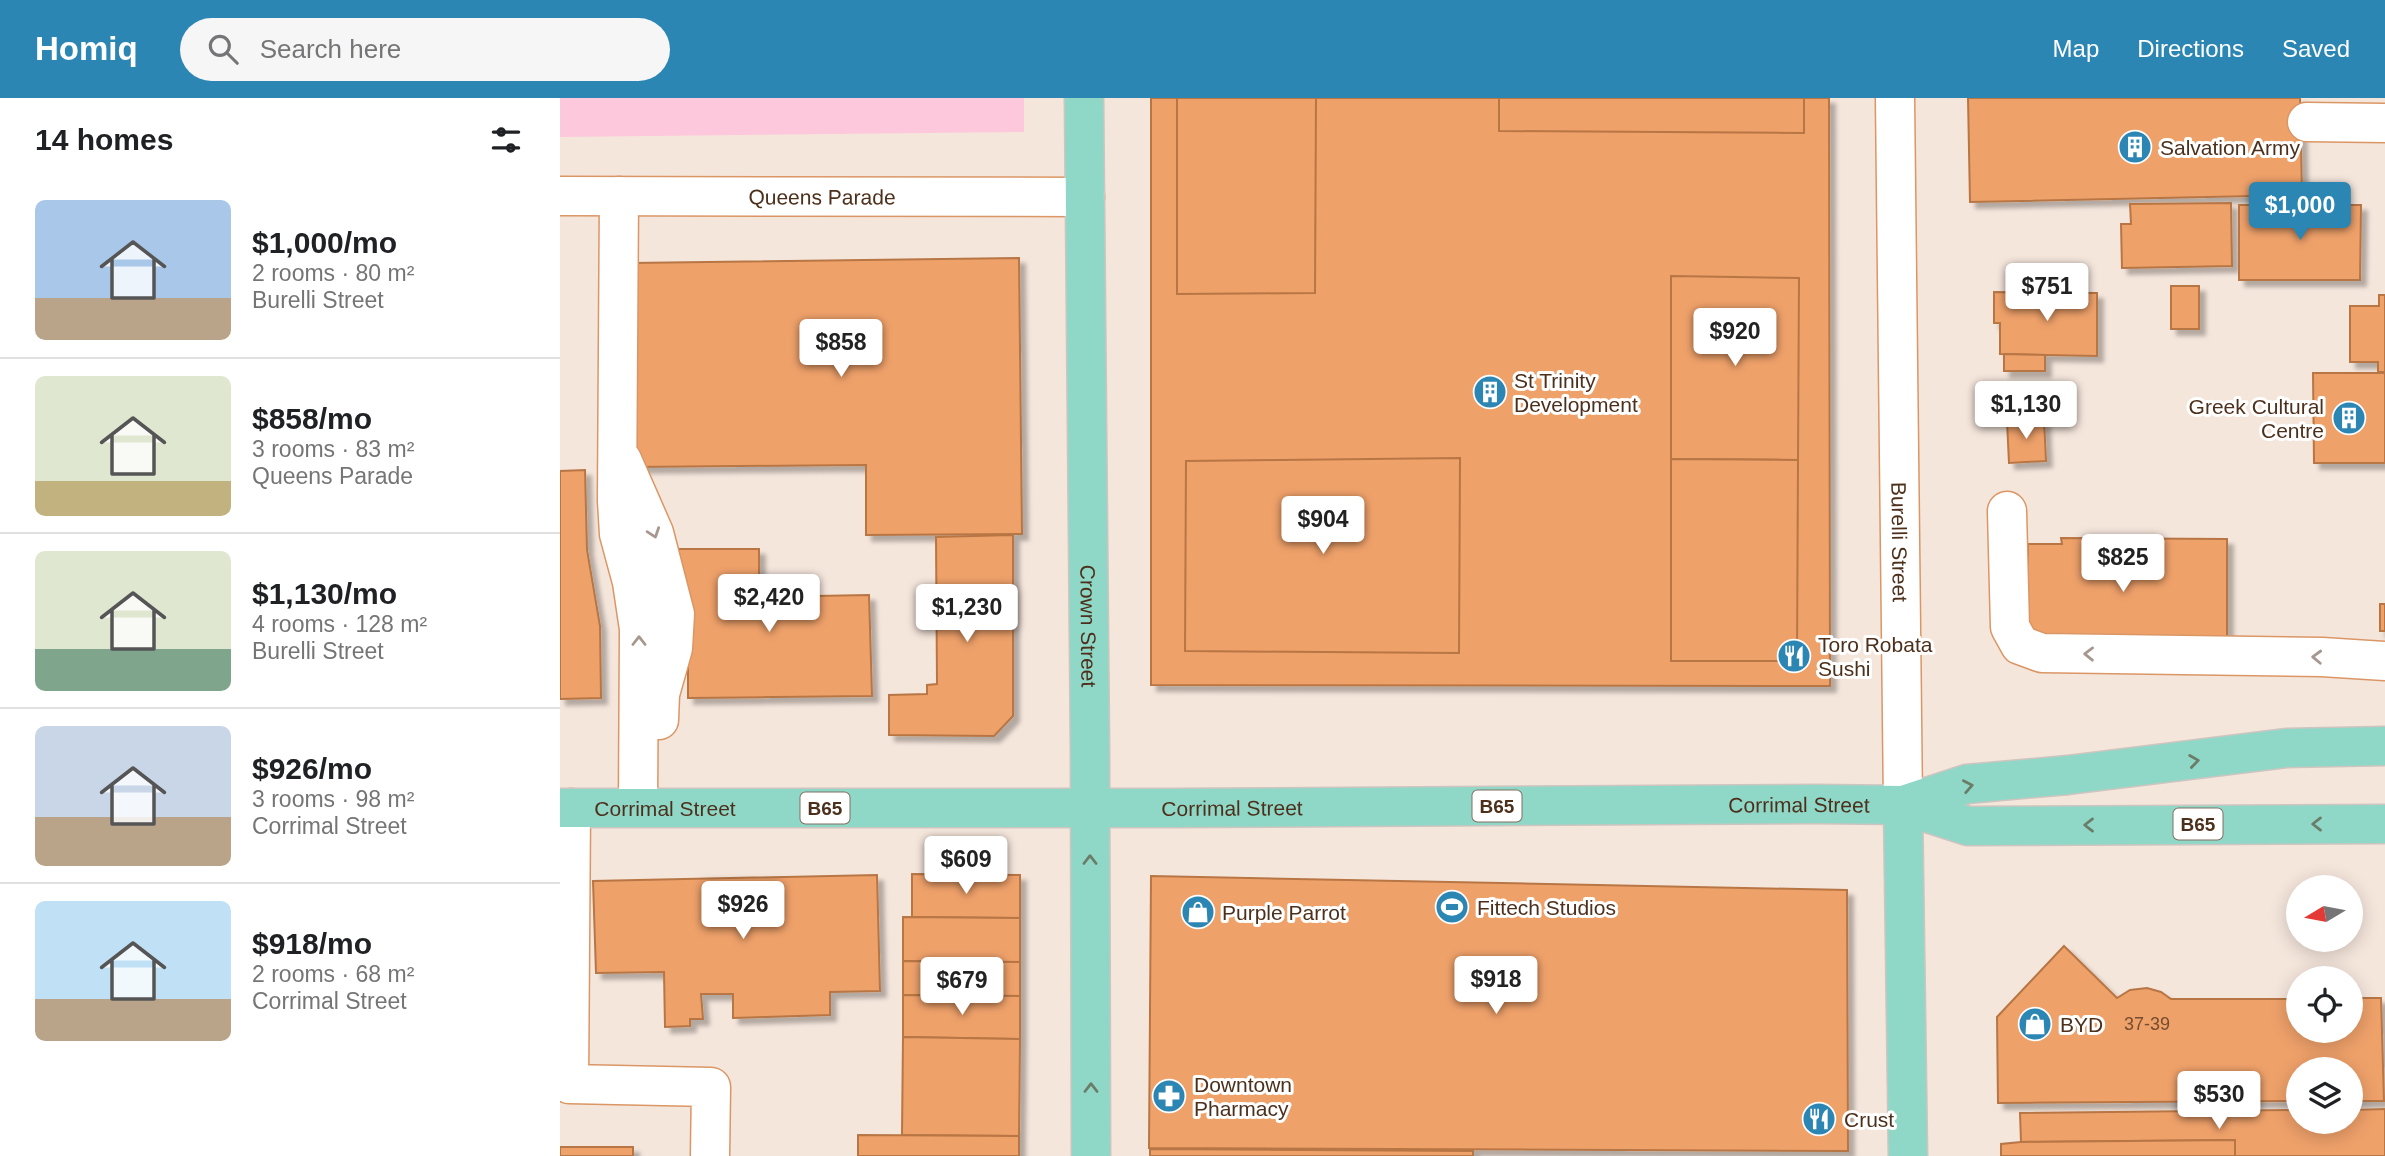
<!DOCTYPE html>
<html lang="en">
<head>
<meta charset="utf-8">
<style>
	:root { --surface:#fff; --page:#f6f6f6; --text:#202124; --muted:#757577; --line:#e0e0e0; --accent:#2c86b4 }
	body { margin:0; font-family:Arial,sans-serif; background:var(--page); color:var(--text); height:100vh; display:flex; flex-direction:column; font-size:26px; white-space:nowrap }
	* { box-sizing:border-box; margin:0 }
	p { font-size:23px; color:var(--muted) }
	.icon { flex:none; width:38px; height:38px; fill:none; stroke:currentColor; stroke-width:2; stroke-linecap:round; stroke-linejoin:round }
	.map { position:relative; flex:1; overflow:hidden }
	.sheet { display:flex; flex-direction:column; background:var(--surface); width:560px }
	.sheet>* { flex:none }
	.needle { width:46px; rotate:260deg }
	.controls { position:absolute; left:1726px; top:777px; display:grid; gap:14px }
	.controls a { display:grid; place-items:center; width:77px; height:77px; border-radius:50%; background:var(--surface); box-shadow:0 4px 18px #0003; font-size:35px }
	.price { position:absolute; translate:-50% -60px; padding:0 16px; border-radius:7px; background:#fff; color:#222; font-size:23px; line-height:46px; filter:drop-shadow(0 2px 4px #0008) }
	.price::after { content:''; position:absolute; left:50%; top:42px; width:21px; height:16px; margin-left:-10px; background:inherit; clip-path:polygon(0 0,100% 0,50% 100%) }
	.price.active { background:var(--accent); color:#fff }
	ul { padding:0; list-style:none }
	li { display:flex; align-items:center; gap:21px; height:175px; padding:0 35px }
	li+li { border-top:2px solid var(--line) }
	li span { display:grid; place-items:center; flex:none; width:196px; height:140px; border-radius:10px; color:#555 }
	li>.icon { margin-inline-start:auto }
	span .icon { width:84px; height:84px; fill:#fffc; stroke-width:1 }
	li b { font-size:30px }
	h2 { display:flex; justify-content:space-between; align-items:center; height:84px; padding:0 35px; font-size:30px }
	header { display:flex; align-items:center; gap:42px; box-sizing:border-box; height:98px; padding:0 35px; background:var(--accent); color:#fff }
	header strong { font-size:33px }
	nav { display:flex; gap:38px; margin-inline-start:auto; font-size:24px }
	.search { width:490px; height:63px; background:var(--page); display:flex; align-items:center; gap:18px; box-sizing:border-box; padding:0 24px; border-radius:38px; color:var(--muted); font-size:26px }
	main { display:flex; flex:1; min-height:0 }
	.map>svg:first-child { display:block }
	.green { fill:#fdc8db }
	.building { fill:#efa16a; stroke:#b87645; stroke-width:2; filter:url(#shadow) }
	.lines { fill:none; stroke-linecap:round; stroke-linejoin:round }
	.minor-casing { stroke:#db9665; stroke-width:41 }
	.major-casing { stroke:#cdc5bf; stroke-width:41 }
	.minor { stroke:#fff; stroke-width:38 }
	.major { stroke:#8fd8c8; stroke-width:38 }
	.oneway { stroke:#a6988e }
	.oneway2 { stroke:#6b7c69 }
	.labels { text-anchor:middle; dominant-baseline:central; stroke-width:6; stroke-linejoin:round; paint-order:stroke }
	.number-label { font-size:18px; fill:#764c30 }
	.shield { fill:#fff; stroke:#826e60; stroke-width:2 }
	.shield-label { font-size:19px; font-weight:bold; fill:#4d301c }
	.poi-label { font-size:21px; fill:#4d301c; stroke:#fff; text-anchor:start }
	.street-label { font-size:21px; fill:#4d301c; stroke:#fff }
</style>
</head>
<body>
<header>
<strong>Homiq</strong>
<div class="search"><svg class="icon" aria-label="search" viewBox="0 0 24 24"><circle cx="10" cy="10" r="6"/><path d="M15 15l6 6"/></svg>Search here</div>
<nav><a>Map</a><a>Directions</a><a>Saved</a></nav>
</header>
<main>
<section class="sheet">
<h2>14 homes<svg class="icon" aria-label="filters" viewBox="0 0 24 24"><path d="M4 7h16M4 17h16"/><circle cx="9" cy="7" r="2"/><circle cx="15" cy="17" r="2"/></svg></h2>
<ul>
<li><span style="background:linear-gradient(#a9c7e8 70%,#b9a48a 0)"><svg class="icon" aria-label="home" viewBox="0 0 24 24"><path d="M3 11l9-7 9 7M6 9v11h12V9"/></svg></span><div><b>$1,000/mo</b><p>2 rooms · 80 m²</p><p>Burelli Street</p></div></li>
<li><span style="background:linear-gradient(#dfe7d0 75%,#c2b280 0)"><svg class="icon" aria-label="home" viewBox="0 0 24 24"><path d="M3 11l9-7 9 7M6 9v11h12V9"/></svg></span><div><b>$858/mo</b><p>3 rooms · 83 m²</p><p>Queens Parade</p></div></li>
<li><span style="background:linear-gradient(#dfe7d0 70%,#7fa58c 0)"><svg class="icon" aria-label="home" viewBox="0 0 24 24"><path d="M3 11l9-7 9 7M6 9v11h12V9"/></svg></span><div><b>$1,130/mo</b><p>4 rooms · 128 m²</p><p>Burelli Street</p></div></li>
<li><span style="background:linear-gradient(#c9d6e8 65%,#b9a48a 0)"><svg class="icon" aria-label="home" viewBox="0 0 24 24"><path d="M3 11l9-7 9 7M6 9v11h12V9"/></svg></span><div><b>$926/mo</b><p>3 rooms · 98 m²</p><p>Corrimal Street</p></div></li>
<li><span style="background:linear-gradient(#bfe0f5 70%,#b9a48a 0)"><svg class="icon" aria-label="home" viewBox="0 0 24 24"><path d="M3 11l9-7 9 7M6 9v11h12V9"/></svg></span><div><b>$918/mo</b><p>2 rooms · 68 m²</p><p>Corrimal Street</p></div></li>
</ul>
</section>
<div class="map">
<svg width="1825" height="1058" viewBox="0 0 1825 1058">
	<defs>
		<filter id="shadow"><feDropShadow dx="6" dy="6" stdDeviation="2" flood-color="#0004"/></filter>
	</defs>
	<rect width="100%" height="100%" fill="#f5e6dc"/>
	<path class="green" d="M0,0H464V34L0,39Z"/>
	<g class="building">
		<path d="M591,0H1269L1270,588L591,587Z"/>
		<path d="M617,0H756L755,195L617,196Z"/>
		<path d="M939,0H1244V35L939,33Z"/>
		<path d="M1408,0H1740L1742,97L1410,104Z"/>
		<path d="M1671,105L1672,168L1562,170L1561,126H1571L1570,106Z"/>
		<path d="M1679,107H1801L1800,182H1679Z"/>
		<path d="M459,160L462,436L306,437V367L73,369L71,165Z"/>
		<path d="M1111,178L1239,180L1238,362L1111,361Z"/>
		<rect x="1611" y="188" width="28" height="43"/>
		<path d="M1434,194L1537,195V258L1440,256V225H1434Z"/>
		<path d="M1819,197H1825V274H1818V264H1790V208H1819Z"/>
		<path d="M1444,256L1485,257V273H1444Z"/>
		<path d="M1753,275H1825V365H1754Z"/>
		<path d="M1484,322L1486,363L1449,365L1447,323Z"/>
		<path d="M900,360L899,555L625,553L626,363Z"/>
		<path d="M1111,361L1238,362L1237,563H1111Z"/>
		<path d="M25,372L27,452L40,528L41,600L0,601V373Z"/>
		<path d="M453,437V618L434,638L329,637V597L367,596V587L377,586L376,439Z"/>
		<path d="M1501,440L1667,441V546L1456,551V470L1468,469V446H1502Z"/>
		<path d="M117,451H199V499L309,497L312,598L128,600V517Z"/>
		<rect x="1820" y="506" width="5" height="27"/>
		<path d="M352,776L460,777V820L352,819Z"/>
		<path d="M317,777L320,893L270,894V917L173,920V896H141L143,921H130V928L105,929L104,874L36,875L33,783Z"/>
		<path d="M591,778L1287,792L1288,1053L589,1050Z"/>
		<path d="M343,819L460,820V864L343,863Z"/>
		<path d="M1504,848L1557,900L1570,892L1587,890L1601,894L1611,901H1738V933H1790V900H1821L1824,1003H1790V971H1738V1003L1438,1005L1437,919Z"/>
		<path d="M343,863L460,864V898L343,897Z"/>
		<path d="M343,897L460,898V941L343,939Z"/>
		<path d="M343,939L460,941L459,1038L342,1037Z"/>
		<path d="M1825,1011V1058H1675V1042L1461,1044L1460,1015L1738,1012V1024H1790V1012Z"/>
		<path d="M298,1037L459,1038V1058H298Z"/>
		<path d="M1675,1042V1058H1441V1046L1461,1044Z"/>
		<rect x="0" y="1049" width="73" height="9"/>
		<path d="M590,1051L913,1053V1058H590Z"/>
	</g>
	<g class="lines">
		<defs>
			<g id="minor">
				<path id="s1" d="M1335,0L1343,707"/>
				<path d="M1747,24L1825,25"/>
				<path id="s2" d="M0,98L525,99"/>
				<path d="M59,98L57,403L59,436L72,484L79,531L78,709"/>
				<path d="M62,362L94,435L115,516L113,550L100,596L99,622"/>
				<path d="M1447,413L1450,529L1460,547L1482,555L1762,559L1825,563"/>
				<path d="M11,710L9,986L151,989L150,1058"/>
			</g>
			<g id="major">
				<path id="s3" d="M524,0L530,653L531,1058"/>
				<path d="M1343,707L1407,686L1508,677L1726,650L1825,648"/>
				<path d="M1343,707L1348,1058"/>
				<path id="s4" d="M0,710H613L1257,706L1343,707L1408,728L1825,726"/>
			</g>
		</defs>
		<use href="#minor" class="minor-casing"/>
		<use href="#major" class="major-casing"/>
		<use href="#minor" class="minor"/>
		<use href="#major" class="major"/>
	</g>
	<defs><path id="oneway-chevron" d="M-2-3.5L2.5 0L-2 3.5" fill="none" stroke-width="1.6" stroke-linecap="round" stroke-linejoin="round" transform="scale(1.75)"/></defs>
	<g class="oneway">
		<use href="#oneway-chevron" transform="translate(94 435) rotate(71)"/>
		<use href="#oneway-chevron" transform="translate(79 543) rotate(-90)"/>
		<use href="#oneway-chevron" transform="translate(1529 556) rotate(-179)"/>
		<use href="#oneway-chevron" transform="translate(1757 559) rotate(-178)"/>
	</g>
	<g class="oneway2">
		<use href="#oneway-chevron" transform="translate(1634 663) rotate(-8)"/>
		<use href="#oneway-chevron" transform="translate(1408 688) rotate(-11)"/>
		<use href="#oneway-chevron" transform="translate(1757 726) rotate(180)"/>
		<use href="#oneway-chevron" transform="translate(1529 727) rotate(-180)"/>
		<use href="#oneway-chevron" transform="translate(530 762) rotate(-90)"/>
		<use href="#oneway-chevron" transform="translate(531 990) rotate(-90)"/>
	</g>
	<defs>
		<symbol id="building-disc" viewBox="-11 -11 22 22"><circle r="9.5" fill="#2c86b4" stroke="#fff"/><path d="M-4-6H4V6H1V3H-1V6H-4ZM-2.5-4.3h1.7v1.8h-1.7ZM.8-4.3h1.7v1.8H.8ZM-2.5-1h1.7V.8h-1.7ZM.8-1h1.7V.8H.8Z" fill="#fff"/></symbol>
		<symbol id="restaurant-disc" viewBox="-11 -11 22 22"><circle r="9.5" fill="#2c86b4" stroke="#fff"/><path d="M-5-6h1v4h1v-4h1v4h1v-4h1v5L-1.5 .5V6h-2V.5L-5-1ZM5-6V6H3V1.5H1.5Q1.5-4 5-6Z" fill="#fff"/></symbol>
		<symbol id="stadium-disc" viewBox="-11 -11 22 22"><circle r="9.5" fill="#2c86b4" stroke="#fff"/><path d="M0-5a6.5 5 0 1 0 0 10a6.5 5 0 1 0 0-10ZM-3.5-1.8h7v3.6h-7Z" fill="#fff"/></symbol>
		<symbol id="shop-disc" viewBox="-11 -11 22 22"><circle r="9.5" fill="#2c86b4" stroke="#fff"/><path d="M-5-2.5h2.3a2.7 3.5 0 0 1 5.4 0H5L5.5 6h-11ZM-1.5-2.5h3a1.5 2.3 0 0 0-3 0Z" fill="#fff"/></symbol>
		<symbol id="pharmacy-disc" viewBox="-11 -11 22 22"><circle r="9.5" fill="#2c86b4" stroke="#fff"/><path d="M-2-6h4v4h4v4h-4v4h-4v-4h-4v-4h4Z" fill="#fff"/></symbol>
	</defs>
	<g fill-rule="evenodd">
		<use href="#building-disc" x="1556" y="30" width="38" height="38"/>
		<use href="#building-disc" x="911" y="275" width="38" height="38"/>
		<use href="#building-disc" x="1770" y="301" width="38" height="38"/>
		<use href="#restaurant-disc" x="1215" y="539" width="38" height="38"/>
		<use href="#stadium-disc" x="873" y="790" width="38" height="38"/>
		<use href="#shop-disc" x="619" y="795" width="38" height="38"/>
		<use href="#shop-disc" x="1456" y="907" width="38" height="38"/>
		<use href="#pharmacy-disc" x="590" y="979" width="38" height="38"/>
		<use href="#restaurant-disc" x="1240" y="1002" width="38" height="38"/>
	</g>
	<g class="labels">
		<g class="number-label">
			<text x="1587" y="926">37-39</text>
		</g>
		<g class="shield">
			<rect x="912.5" y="692.5" width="49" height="31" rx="5"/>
			<rect x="240.5" y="694.5" width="49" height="31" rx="5"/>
			<rect x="1613.5" y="710.5" width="49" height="31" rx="5"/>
		</g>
		<g class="shield-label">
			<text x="937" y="708">B65</text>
			<text x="265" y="710">B65</text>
			<text x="1638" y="726">B65</text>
		</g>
		<g class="poi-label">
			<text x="1600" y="49">Salvation Army</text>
			<text x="954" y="282">St Trinity<tspan x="954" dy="24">Development</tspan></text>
			<text x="1764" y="308" text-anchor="end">Greek Cultural<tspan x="1764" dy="24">Centre</tspan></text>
			<text x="1258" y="546">Toro Robata<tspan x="1258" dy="24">Sushi</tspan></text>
			<text x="917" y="809">Fittech Studios</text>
			<text x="662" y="814">Purple Parrot</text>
			<text x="1500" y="926">BYD</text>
			<text x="634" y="986">Downtown<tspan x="634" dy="24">Pharmacy</tspan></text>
			<text x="1284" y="1021">Crust</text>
		</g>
		<g class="street-label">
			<text stroke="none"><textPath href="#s2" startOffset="262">Queens Parade</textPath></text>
			<text stroke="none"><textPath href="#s1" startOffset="444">Burelli Street</textPath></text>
			<text stroke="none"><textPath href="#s3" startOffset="528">Crown Street</textPath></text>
			<text stroke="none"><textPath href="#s4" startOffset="1239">Corrimal Street</textPath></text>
			<text stroke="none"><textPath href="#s4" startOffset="105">Corrimal Street</textPath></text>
			<text stroke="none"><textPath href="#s4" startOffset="672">Corrimal Street</textPath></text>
		</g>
	</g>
</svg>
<div class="controls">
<a><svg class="needle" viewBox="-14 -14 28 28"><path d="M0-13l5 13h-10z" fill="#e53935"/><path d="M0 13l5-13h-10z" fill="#757577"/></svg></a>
<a><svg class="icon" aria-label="locate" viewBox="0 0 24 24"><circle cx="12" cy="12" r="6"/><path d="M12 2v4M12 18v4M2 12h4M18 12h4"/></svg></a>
<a><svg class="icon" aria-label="layers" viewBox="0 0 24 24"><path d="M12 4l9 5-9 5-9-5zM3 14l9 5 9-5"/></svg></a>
</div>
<b class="price active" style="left:1740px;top:144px">$1,000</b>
<b class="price" style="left:1487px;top:225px">$751</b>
<b class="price" style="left:1175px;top:270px">$920</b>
<b class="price" style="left:281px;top:281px">$858</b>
<b class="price" style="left:1466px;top:343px">$1,130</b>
<b class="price" style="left:763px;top:458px">$904</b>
<b class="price" style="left:1563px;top:496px">$825</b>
<b class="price" style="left:209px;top:536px">$2,420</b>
<b class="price" style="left:407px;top:546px">$1,230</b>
<b class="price" style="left:406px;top:798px">$609</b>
<b class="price" style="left:183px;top:843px">$926</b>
<b class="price" style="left:936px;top:918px">$918</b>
<b class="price" style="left:402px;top:919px">$679</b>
<b class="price" style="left:1659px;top:1033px">$530</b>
</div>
</main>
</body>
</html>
